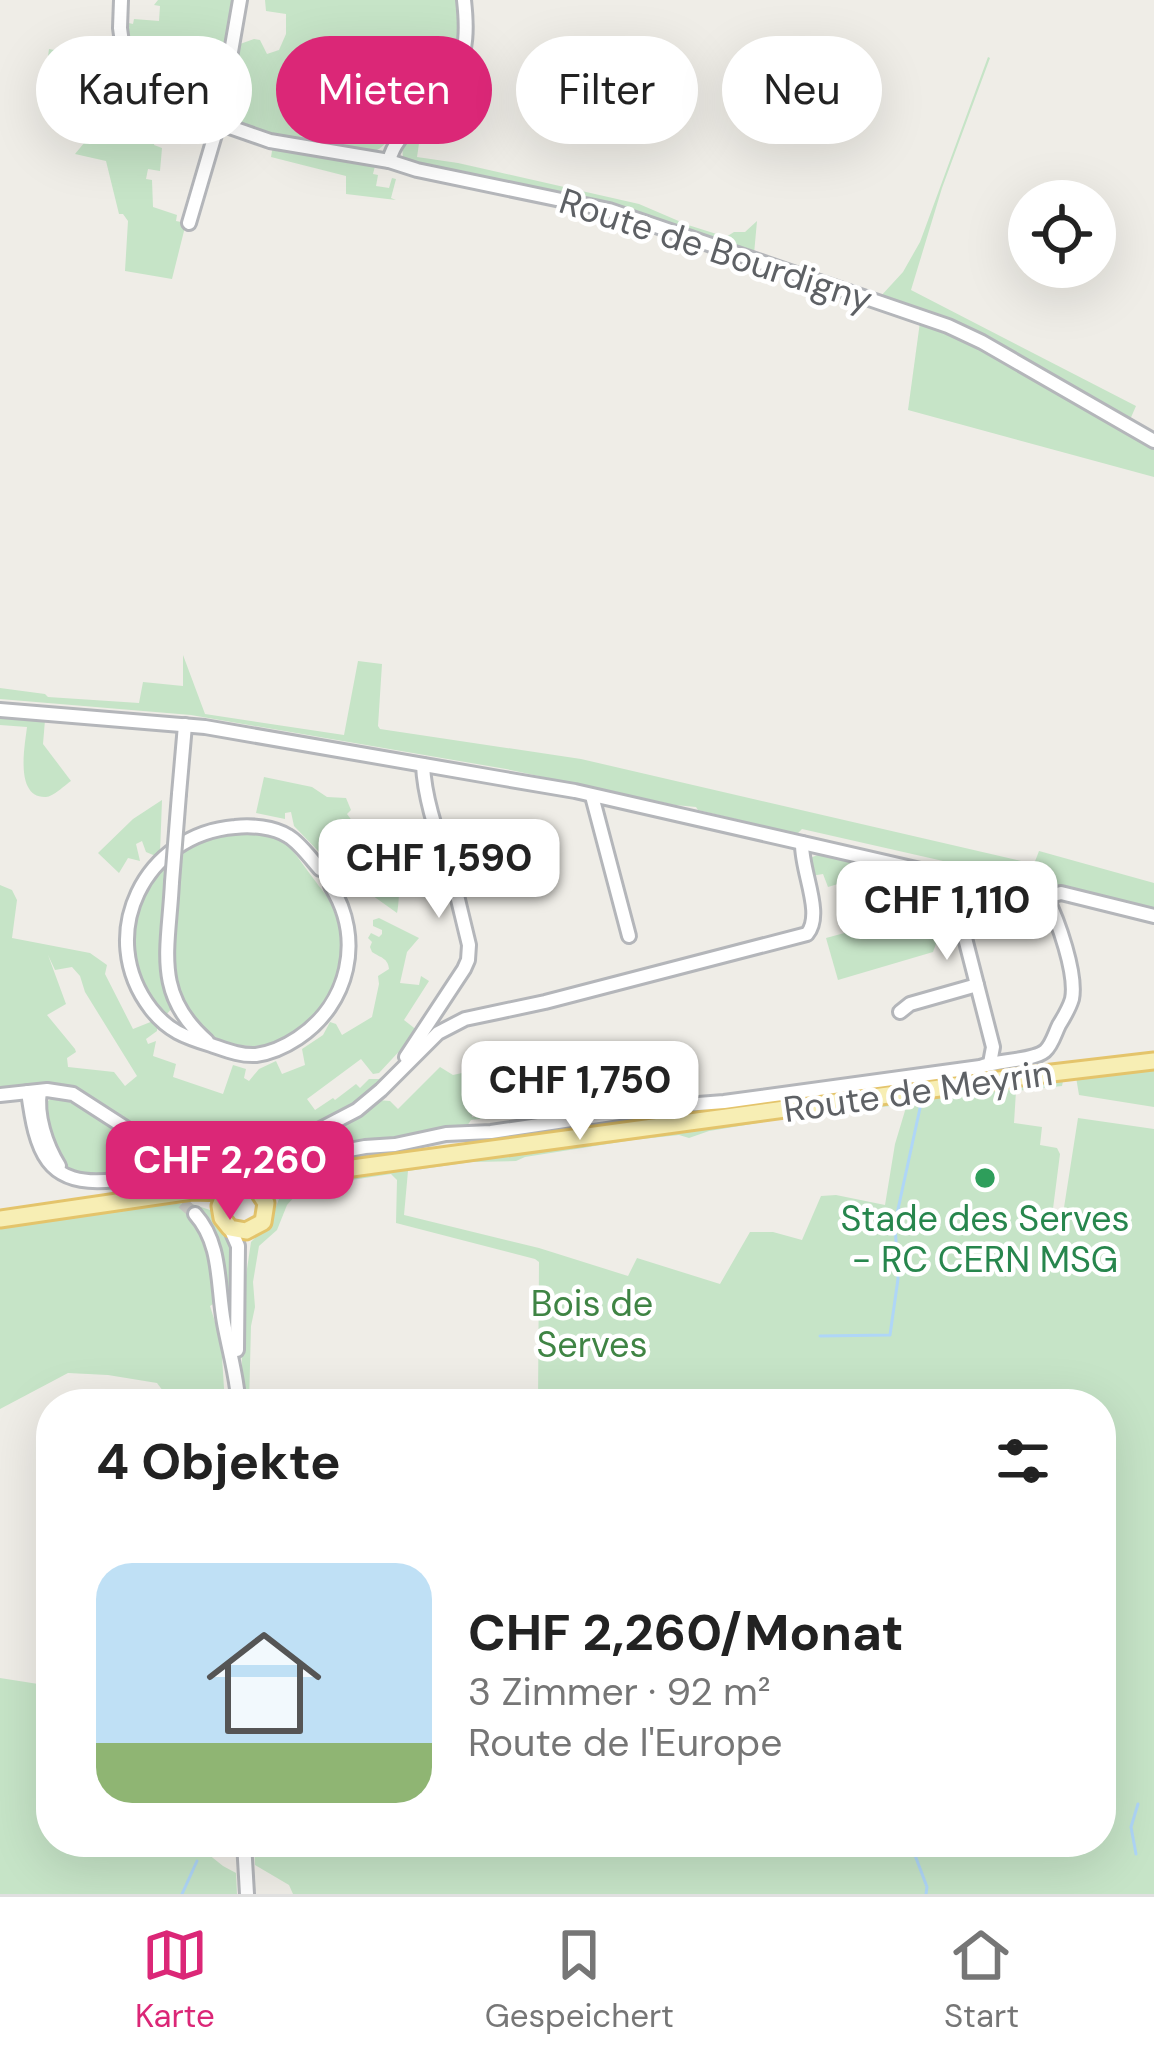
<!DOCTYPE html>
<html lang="de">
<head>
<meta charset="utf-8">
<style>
	:root { --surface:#fff; --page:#f2f2f2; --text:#222; --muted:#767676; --line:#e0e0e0; --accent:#db2777 }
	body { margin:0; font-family:"DM Sans",sans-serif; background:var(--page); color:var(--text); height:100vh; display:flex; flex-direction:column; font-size:45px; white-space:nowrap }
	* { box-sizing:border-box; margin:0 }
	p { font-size:39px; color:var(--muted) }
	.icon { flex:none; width:66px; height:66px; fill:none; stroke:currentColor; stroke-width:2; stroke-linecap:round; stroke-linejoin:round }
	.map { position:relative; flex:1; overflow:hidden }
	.panel { position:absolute; left:36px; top:1389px; width:1080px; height:468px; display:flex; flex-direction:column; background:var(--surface); border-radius:48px; box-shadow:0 12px 48px #0002 }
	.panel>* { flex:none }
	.guide { position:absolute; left:36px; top:36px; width:1083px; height:108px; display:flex; gap:24px }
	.buttons { position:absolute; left:1008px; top:180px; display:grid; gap:24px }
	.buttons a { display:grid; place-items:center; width:108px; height:108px; border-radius:50%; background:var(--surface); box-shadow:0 12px 48px #0002; font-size:60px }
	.price { position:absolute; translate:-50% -102px; padding:0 27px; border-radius:24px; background:#fff; color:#222; font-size:39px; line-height:78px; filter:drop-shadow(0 3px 6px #0008) }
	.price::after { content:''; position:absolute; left:50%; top:72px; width:36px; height:27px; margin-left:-18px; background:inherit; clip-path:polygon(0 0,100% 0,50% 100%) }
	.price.on { background:var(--accent); color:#fff }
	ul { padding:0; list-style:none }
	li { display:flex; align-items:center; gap:36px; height:300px; padding:0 60px }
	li+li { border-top:3px solid var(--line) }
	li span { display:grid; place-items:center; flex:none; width:336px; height:240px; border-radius:36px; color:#555 }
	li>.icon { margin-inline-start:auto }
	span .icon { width:144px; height:144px; fill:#fffc; stroke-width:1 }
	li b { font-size:51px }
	h2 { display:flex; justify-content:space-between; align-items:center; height:144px; padding:0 60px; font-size:51px }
	.chip { padding:0 42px; border-radius:54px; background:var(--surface); box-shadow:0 12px 48px #0002; font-size:42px; line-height:108px }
	.chip.on { background:var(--accent); color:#fff }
	.tabs { display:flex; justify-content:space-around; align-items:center; height:168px; border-top:3px solid var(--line); background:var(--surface); font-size:33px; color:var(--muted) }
	.tabs a { display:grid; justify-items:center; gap:6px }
	.tabs .on { color:var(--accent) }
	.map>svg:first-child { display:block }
	.green { fill:#c6e4c7; fill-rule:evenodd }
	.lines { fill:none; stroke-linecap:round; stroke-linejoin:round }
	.stream { stroke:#afd6f7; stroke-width:3 }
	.minor-tunnel { stroke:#cbcac6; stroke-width:12; stroke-dasharray:12 6; stroke-linecap:butt }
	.minor-casing { stroke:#b4b6ba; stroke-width:18 }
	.major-casing { stroke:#e4c46b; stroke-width:21 }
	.minor { stroke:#fff; stroke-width:12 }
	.major { stroke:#f7eeb4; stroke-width:15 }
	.minor-bridge-casing { stroke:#b4b6ba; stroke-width:18; stroke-linecap:butt }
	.minor-bridge { stroke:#fff; stroke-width:12 }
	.leisure-dot { fill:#2e9e5b; stroke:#fff; stroke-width:4.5 }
	.labels { text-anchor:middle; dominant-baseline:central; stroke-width:9; stroke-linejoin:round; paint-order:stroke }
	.street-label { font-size:36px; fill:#5e6165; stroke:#fff }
	.leisure-label { font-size:36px; fill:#27864d; stroke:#fff }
	.park-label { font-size:36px; fill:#3f8444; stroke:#fff }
</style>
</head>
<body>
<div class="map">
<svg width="1154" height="1894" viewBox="0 0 1154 1894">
	<rect width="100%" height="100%" fill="#efede7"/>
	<g class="green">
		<path d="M158,0H238L215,114C190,110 138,99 130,71C125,56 126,37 124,22L133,24L134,19L159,21L160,6L154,5Z"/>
		<path d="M265,0H459C460,13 462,27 460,40C455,84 412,121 379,149L370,153L281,137L224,119L235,41L240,44L254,39L260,40L267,54L279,50L286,34V14L266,11Z"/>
		<path d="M49,49L119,62L120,72L148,101L149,112H154V106L192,116L183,118L169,129L159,126L154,145L162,148L160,171L148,169L146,179L152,180L153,207L177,215L176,221L186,223L172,279L125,271L128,221L123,214H119L106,161L75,154L94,131L102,73L94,70L47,64Z"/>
		<path d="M470,53L466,84L421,130L417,157L458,163L639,204L688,225L726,237L734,232H745L757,221L754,254L413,164L403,159L402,143L454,86Z"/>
		<path d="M988,57L990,58L942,188L911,290L1136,406L1129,422L979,334L927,312L880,297L903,272L920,242Z"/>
		<path d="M273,145L375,166L373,174L378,175L376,186L389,188L392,178L396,179L391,198L396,200L346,194V176L271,157Z"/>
		<path d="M920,322L983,349L1154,447V477L908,410Z"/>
		<path d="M183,655L205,714L344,735L358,661L382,664L378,726L380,729L581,759L1034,864L1039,851L1154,883V909L802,829L797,834L698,810L696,807L675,805L506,769L191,715L0,699V688L45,694L48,697L139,703L143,682L183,686Z"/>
		<path d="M0,717L45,720L43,744L71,781C65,785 53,797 46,797C14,798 25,745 27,727L0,725Z"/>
		<path d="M264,777L312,787L327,797L346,798L351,810L347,814C362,835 395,868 399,893C399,896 398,910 397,913L369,893L364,885L365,880L343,853L322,855L294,826L291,812L285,813V819L256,813Z"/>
		<path d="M162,800L160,853L158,857L146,852L142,841L136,844L140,861L128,858L119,873L98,853L133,819Z"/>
		<path d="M238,830C288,834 288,845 316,882C323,892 332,901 337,912C366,982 293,1072 219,1039C206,1033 190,1024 183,1011C164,975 179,891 182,848L201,839Z"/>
		<path d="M820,854L911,874L877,882L874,873L828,887L823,874L811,876L810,858Z"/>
		<path d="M171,857C168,899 154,972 172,1008L166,1015C134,988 125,935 142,897C149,881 160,870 171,857Z"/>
		<path d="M0,885L12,890L17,900L12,938L90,953L107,965L105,974L133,1029L153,1021L157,1026V1031L146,1039L148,1044L156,1041L153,1056L176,1064L173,1077L223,1094L233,1065L246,1069L244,1078L249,1081L259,1069L276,1061L282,1074L305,1065L302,1049L323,1035L330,1022L336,1024L342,1035L372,1017L379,984L378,976L389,969C388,958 381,958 372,952L370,947L372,942L368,938L371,933L379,937L382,934V930L373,926V920L379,918L419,938L407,952L400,983L419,985L421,976L429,981L404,1020L418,1031L379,1073L373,1074L361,1059L307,1099L315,1110L333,1098L335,1100L356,1084L360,1088L369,1079H379L398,1064L355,1105L287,1140L189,1143L142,1130L93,1097L61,1085L44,1084L0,1089ZM48,955L55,970L72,967L80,976L85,992L137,1076L125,1086L114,1072L68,1067L67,1058L76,1052L75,1049L47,1015L66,1004Z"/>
		<path d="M933,909L938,938L933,952L838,980L826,938Z"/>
		<path d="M440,1067L453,1075L462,1073L475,1088L488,1078L493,1082L495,1076L510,1067L513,1072L522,1074L535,1067L541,1073L537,1078H516L509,1085L503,1077L499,1078L497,1088L491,1096L475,1091L472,1117L492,1115L489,1110L491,1103L504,1096L510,1100L511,1112L527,1113L471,1120L465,1129L288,1158L195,1165L169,1157L159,1148L292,1150L335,1129L378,1100L390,1101L398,1109Z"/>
		<path d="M1154,1070V1107L1079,1095L1076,1077Z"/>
		<path d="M1063,1081L1062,1086L1016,1091L1014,1123L1042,1127L1040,1145L1057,1148L1060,1154L1050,1232L1060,1233L1078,1118L1154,1129V1894H293L289,1885L255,1865L254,1842H1101V1404H538L539,1262L535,1259L396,1223L397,1180L391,1174L325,1184L295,1196L287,1205L277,1230L259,1246L253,1282L255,1307L251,1326L249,1404H241L243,1296L251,1242L270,1222L279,1199L311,1182L923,1095L924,1099ZM907,1104L895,1144L885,1205L836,1195L821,1196L802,1240L773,1232H750L720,1284L637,1258L628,1276L539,1248L404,1215L408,1171L472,1162L516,1161L525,1157L633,1140L679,1135L689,1138L709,1131L782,1119Z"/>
		<path d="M56,1096C96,1108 131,1141 164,1165L176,1172L195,1175L198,1181L170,1185C124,1146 67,1222 50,1125H46L43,1104Z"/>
		<path d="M189,1203L213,1211L231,1244L230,1304L226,1300L207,1237L218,1301L210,1306L221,1341L225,1404H161L163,1391L157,1383L108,1375L68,1373L0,1409V1228L148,1206Z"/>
		<path d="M0,1678L51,1686V1842H193L223,1866L236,1873L237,1894H0Z"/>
	</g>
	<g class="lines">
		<g class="stream">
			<path d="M820,1336L890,1335L898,1279L895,1223L922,1099L927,1096"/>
			<path d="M910,1842L927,1887L926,1894"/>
			<path d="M1136,1854L1131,1827L1138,1804"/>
			<path d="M182,1894L197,1861"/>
		</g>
		<path class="minor-tunnel" d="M169,1191L195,1214"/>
		<defs>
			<g id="minor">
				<path d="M121,0L120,28L126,72L139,91L158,102L270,141L389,161L417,170L609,210L948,326L982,342L1154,441"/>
				<path d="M389,161C393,144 404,133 416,121C457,78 471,62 464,0"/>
				<path d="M189,223L219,121L240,0"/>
				<path d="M0,710L205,727L499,778L575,791L938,874L1029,887L1046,897L1061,893L1154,916"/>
				<path d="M179,794L185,725"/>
				<path d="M592,796L629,936"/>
				<path d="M320,869C311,859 300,843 288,836C274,827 251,825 235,827C145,834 94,935 151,1009C168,1031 185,1037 211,1045C226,1050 240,1056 256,1055C270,1053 286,1046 298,1038C349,1004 364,939 331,886"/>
				<path d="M955,876L956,903L993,1047L990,1063"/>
				<path d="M172,882C169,948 152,993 207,1041"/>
				<path d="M900,1012L910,1004L977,985"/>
				<path d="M406,1057L464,969L468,960L469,945L448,858C435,835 424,791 423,765"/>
				<path d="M40,1091C36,1115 46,1145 59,1166"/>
				<path d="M28,1092C36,1150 45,1189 115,1180C133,1177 146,1174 162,1184"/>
				<path d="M0,1095L47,1090L73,1094L135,1134L175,1147L208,1150L288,1146L357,1110L381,1090L438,1033L465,1019L545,1002L807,934C824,914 801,871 802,843"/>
				<path d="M135,1134L172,1163L185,1168L205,1170L295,1160L365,1147L395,1145L446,1134L491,1132L659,1107L724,1102L980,1067C998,1060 1033,1061 1045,1051C1052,1045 1055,1033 1059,1025C1064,1017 1069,1009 1072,999C1077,974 1058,920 1046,897"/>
				<path d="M195,1214C222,1244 217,1285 224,1323C228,1345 234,1366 237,1389"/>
				<path d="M230,1228L238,1246L237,1350"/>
				<path d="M244,1842L247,1894"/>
			</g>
			<g id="major">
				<path d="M256,1188L266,1203L263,1222L246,1231L230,1228L222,1218L220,1206L226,1192L242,1185L265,1188L301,1175L1035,1075L1154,1061"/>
				<path d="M0,1219L192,1191L226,1192"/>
			</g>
		</defs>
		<use href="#minor" class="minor-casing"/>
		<use href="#major" class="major-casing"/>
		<use href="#minor" class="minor"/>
		<use href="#major" class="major"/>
		<defs>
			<path id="minor-bridge" d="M172,882L179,794"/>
		</defs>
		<use href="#minor-bridge" class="minor-bridge-casing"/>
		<use href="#minor-bridge" class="minor-bridge"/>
	</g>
	<circle class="leisure-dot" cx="985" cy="1178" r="12"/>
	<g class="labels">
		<g class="street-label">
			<text transform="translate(716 250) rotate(18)">Route de Bourdigny</text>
			<text transform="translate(918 1091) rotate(-8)">Route de Meyrin</text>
		</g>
		<g class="leisure-label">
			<text x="985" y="1218">Stade des Serves<tspan x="985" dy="41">- RC CERN MSG</tspan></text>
		</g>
		<g class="park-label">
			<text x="592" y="1303">Bois de<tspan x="592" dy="41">Serves</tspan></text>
		</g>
	</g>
</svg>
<div class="buttons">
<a><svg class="icon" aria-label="locate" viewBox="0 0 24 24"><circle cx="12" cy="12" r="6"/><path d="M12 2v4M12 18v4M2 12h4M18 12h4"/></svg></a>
</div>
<b class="price" style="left:439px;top:921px">CHF 1,590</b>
<b class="price" style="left:947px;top:963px">CHF 1,110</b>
<b class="price" style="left:580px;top:1143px">CHF 1,750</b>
<b class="price on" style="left:230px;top:1223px">CHF 2,260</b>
<div class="guide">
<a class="chip">Kaufen</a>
<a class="chip on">Mieten</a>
<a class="chip">Filter</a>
<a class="chip">Neu</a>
</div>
<section class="panel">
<h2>4 Objekte<svg class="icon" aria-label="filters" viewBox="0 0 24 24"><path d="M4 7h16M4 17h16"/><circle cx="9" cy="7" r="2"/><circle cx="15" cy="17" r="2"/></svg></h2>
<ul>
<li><span style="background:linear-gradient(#bfe0f5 75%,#8fb573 0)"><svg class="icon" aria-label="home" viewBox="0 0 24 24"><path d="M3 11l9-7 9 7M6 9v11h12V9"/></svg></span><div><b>CHF 2,260/Monat</b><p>3 Zimmer · 92 m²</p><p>Route de l'Europe</p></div></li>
</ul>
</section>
</div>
<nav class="tabs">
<a class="on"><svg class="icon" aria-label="map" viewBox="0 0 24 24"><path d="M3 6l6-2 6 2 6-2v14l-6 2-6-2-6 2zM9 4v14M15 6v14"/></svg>Karte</a>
<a><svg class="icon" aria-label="saved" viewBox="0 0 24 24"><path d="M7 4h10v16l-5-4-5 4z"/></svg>Gespeichert</a>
<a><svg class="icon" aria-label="home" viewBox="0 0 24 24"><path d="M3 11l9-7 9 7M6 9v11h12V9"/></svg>Start</a>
</nav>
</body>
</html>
